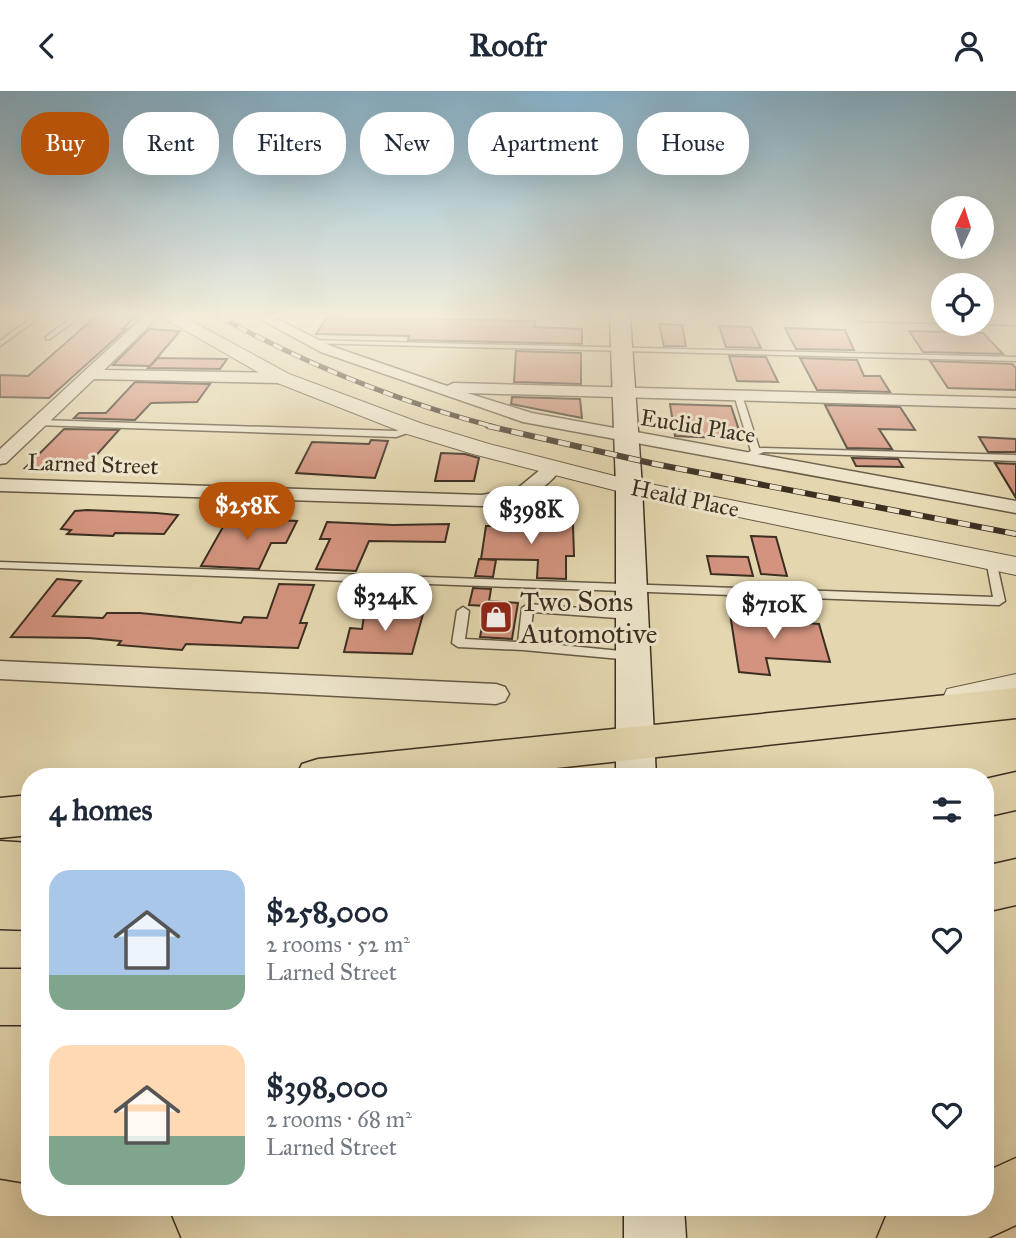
<!DOCTYPE html>
<html lang="en">
<head>
<meta charset="utf-8">
<style>
	:root { --surface:#fff; --page:#f2f2f3; --text:#1f2937; --muted:#747a83; --accent:#b45309 }
	body { margin:0; font-family:"IM FELL Great Primer",serif; background:var(--page); color:var(--text); height:100vh; display:flex; flex-direction:column; font-size:26px; white-space:nowrap }
	* { box-sizing:border-box; margin:0 }
	p { font-size:23px; color:var(--muted) }
	.icon { flex:none; width:38px; height:38px; fill:none; stroke:currentColor; stroke-width:2; stroke-linecap:round; stroke-linejoin:round }
	.map { position:relative; flex:1; overflow:hidden }
	.sheet { position:absolute; left:21px; top:677px; width:973px; height:448px; display:flex; flex-direction:column; background:var(--surface); border-radius:28px; box-shadow:0 7px 28px #0002 }
	.sheet>* { flex:none }
	.top-card { position:absolute; left:21px; top:21px; width:975px; height:63px; display:flex; gap:14px }
	.needle { width:46px; rotate:4deg }
	.tools { position:absolute; left:931px; top:105px; display:grid; gap:14px }
	.tools a { display:grid; place-items:center; width:63px; height:63px; border-radius:50%; background:var(--surface); box-shadow:0 7px 28px #0002; font-size:35px }
	.price { position:absolute; translate:-50% -60px; padding:0 16px; border-radius:24px; background:#fff; color:#222; font-size:23px; line-height:46px; filter:drop-shadow(0 2px 4px #0008) }
	.price::after { content:''; position:absolute; left:50%; top:42px; width:21px; height:16px; margin-left:-10px; background:inherit; clip-path:polygon(0 0,100% 0,50% 100%) }
	.price.current { background:var(--accent); color:#fff }
	ul { padding:0; list-style:none }
	li { display:flex; align-items:center; gap:21px; height:175px; padding:0 28px }
	li span { display:grid; place-items:center; flex:none; width:196px; height:140px; border-radius:21px; color:#555 }
	li>.icon { margin-inline-start:auto }
	span .icon { width:84px; height:84px; fill:#fffc; stroke-width:1 }
	li b { font-size:30px }
	h2 { display:flex; justify-content:space-between; align-items:center; height:84px; padding:0 28px; font-size:30px }
	.pill { padding:0 24px; border-radius:28px; background:var(--surface); box-shadow:0 7px 28px #0002; font-size:24px; line-height:63px }
	.pill.current { background:var(--accent); color:#fff }
	header { display:flex; justify-content:space-between; align-items:center; height:91px; padding:0 28px; background:var(--surface); font-size:32px; font-weight:700 }
	.map>svg:first-child { display:block }
	.building { fill:#d3937e; stroke:#3c2f22; stroke-width:2 }
	.lines { fill:none; stroke-linecap:round; stroke-linejoin:round }
	.service-casing { stroke:#665945; stroke-width:3 }
	.minor-casing { stroke:#665945; stroke-width:3 }
	.tertiary-casing { stroke:#665945; stroke-width:2 }
	.secondary-casing { stroke:#3c2f22; stroke-width:3 }
	.motorway-casing { stroke:#3c2f22; stroke-width:3 }
	.service { fill:#ede4ca; fill-rule:evenodd }
	.minor { fill:#ede4ca; fill-rule:evenodd }
	.tertiary { fill:#ede4ca; fill-rule:evenodd }
	.secondary { fill:#ede4ca; fill-rule:evenodd }
	.motorway { fill:#e4d6ae; fill-rule:evenodd }
	.rail-far1-casing { stroke:#3c2f22; stroke-width:5 }
	.rail-casing { stroke:#3c2f22; stroke-width:6 }
	.rail-far1 { stroke:#ede4ca; stroke-width:3.5; stroke-dasharray:10; stroke-linecap:butt }
	.rail { stroke:#ede4ca; stroke-width:4.5; stroke-dasharray:12; stroke-linecap:butt }
	.labels { text-anchor:middle; dominant-baseline:central; stroke-width:6; stroke-linejoin:round; paint-order:stroke }
	.far-street-label { font-size:23px; fill:#3c2f22; stroke:#ede4ca }
	.poi-label { font-size:28px; fill:#3c2f22; stroke:#ede4ca; text-anchor:start }
</style>
</head>
<body>
<header><svg class="icon" aria-label="back" viewBox="0 0 24 24"><path d="M15 5l-7 7 7 7"/></svg>Roofr<svg class="icon" aria-label="person" viewBox="0 0 24 24"><circle cx="12" cy="8" r="4"/><path d="M4 21q1-7 8-7t8 7"/></svg></header>
<div class="map">
<svg width="1016" height="1147" viewBox="0 0 1016 1147">
	<rect width="100%" height="100%" fill="#e4d6ae"/>
	<filter id="stains"><feTurbulence type="fractalNoise" baseFrequency=".00286" numOctaves="4"/><feColorMatrix values="0 0 0 0 .2 0 0 0 0 .09 0 0 0 0 .02 0 0 0 .5 -.17"/></filter>
	<radialGradient id="worn" r=".72"><stop offset=".6" stop-color="#630" stop-opacity="0"/><stop offset="1" stop-color="#630" stop-opacity=".3"/></radialGradient>
	<g class="building">
		<path d="M135,226L123,238H126L49,307L0,306V284L28,285L94,227Z"/>
		<path d="M327,226L535,230L534,236L582,238V253L408,249L409,245L316,243Z"/>
		<path d="M659,233L682,234L686,255H664Z"/>
		<path d="M719,235L751,236L761,257L726,256Z"/>
		<path d="M785,237L845,239L854,259L796,258Z"/>
		<path d="M149,238L180,240L150,275L113,274Z"/>
		<path d="M909,240L983,242L1003,263L923,261Z"/>
		<path d="M516,260L581,262V293L514,291Z"/>
		<path d="M729,265L766,266L778,291L737,290Z"/>
		<path d="M158,267L227,268L220,278L148,277Z"/>
		<path d="M800,267L857,269L864,285H880L890,301L817,299Z"/>
		<path d="M930,270L1012,273L1016,277V299L948,297Z"/>
		<path d="M135,291L210,293L197,311L151,312L135,329L74,327L79,322H106Z"/>
		<path d="M512,306L580,308L582,327L511,313Z"/>
		<path d="M670,313L731,315L742,348L675,345Z"/>
		<path d="M825,314L900,316L915,339L879,338L892,358L847,357Z"/>
		<path d="M64,338L119,339L83,379L25,377Z"/>
		<path d="M979,346L1016,348V361H988Z"/>
		<path d="M371,349L388,350L375,387L296,382L312,351L369,353Z"/>
		<path d="M441,362L465,363L479,367L474,390H435Z"/>
		<path d="M852,367L898,368L903,376L856,375Z"/>
		<path d="M995,372L1016,373V407Z"/>
		<path d="M87,419L156,422L178,424L164,443L115,442L113,445L67,443L71,439L61,438L75,420Z"/>
		<path d="M238,424H257L255,428L297,430L286,452H271L259,478L201,475L228,427H236Z"/>
		<path d="M327,431L393,434L449,433L445,451L369,450L356,480L316,478L330,448H320Z"/>
		<path d="M494,431L573,434L574,465H566V488L537,487L538,469L481,468L486,435H493Z"/>
		<path d="M751,445L776,446L787,485L761,483Z"/>
		<path d="M707,465L748,466L753,485L711,483Z"/>
		<path d="M479,468L496,469L493,486L475,485Z"/>
		<path d="M57,488L81,490L53,525L103,527L107,522H140L241,532L244,526L267,527L279,493L314,494L300,532H307L298,557L186,553L182,559L118,554L121,550L89,547L11,546Z"/>
		<path d="M473,497L491,498L489,510L518,512L512,548L480,546L486,515L469,514Z"/>
		<path d="M729,516L755,518L757,529L819,533L830,571L766,567L770,584L739,581Z"/>
		<path d="M365,519L423,523L412,563L344,561L350,537L362,538Z"/>
	</g>
	<g class="lines">
		<defs>
			<g id="service">
				<path d="M33,226H40L0,255V250Z"/>
				<path d="M72,226H79L50,248H46V246Z"/>
				<path d="M305,249L1016,266V270L307,252L303,250Z"/>
				<path d="M735,302L742,304L759,357L1016,364V370L764,361L746,368L742,365L751,360L734,304Z"/>
				<path d="M39,329L396,340L415,335L419,338L396,346L36,334V330Z"/>
				<path d="M991,466L996,469L1005,510L999,514L0,477V471L993,506L986,469Z"/>
				<path d="M528,513L635,521L637,524L635,527L631,528L533,521L529,551L631,561L637,565L631,569L523,559L458,556L452,552L457,520L463,516L469,520L465,548L518,551L522,517Z"/>
			</g>
			<g id="minor">
				<path d="M143,226H158L104,279L282,282L290,287L282,292L94,288L6,372L0,373V358Z"/>
				<path d="M256,226H273L331,255L447,295L454,292L1016,307V317L467,302L532,322L1016,410V422L523,331L321,261Z"/>
				<path d="M853,226H943V232L860,230Z"/>
				<path d="M982,226H1016V234L982,233Z"/>
				<path d="M552,373L561,378C541,405 514,413 482,415L0,400V388L482,404L518,397L546,374Z"/>
				<path d="M0,570L496,593L505,596L509,603L505,610L496,613L0,588Z"/>
			</g>
			<g id="tertiary">
				<path d="M162,226H184L289,283L423,333L489,353L630,389L1016,466V484L629,403L473,363L407,343L275,291Z"/>
				<path d="M1016,583V607L959,619L947,616L943,607L947,598Z"/>
			</g>
			<g id="secondary">
				<path d="M610,226H630L642,396L656,686H616V396Z"/>
				<path d="M624,1116H684L686,1147H624Z"/>
			</g>
			<g id="motorway">
				<path d="M1016,597V627L473,686H296L302,673L318,668Z"/>
				<path d="M1016,681V719L985,726V688Z"/>
				<path d="M30,704V744L0,747V707Z"/>
				<path d="M0,750L30,752V839L0,838Z"/>
				<path d="M1016,768V814L985,821V775Z"/>
				<rect x="0" y="878" width="30" height="56"/>
				<path d="M1016,1067V1134L988,1147H877L887,1123L903,1116H985V1081Z"/>
				<path d="M0,1089L30,1094V1116H154L170,1123L180,1147H0Z"/>
			</g>
		</defs>
		<use href="#service" class="service-casing"/>
		<use href="#minor" class="minor-casing"/>
		<use href="#tertiary" class="tertiary-casing"/>
		<use href="#secondary" class="secondary-casing"/>
		<use href="#motorway" class="motorway-casing"/>
		<use href="#service" class="service"/>
		<use href="#minor" class="minor"/>
		<use href="#tertiary" class="tertiary"/>
		<use href="#secondary" class="secondary"/>
		<use href="#motorway" class="motorway"/>
		<defs>
			<path id="rail-far1" d="M220,226C308,274 398,311 495,336"/>
			<path id="rail" d="M488,335L655,373L1016,443"/>
		</defs>
		<use href="#rail-far1" class="rail-far1-casing"/>
		<use href="#rail" class="rail-casing"/>
		<use href="#rail-far1" class="rail-far1"/>
		<use href="#rail" class="rail"/>
	</g>
	<linearGradient id="sky" x2="0" y2="1"><stop stop-color="#87b6d1"/><stop offset="0.58" stop-color="#f3eddb"/><stop offset="1" stop-color="#f3eddb" stop-opacity="0"/></linearGradient>
	<rect width="1016" height="387" fill="url(#sky)"/>
	<defs>
		<symbol id="shop-square" viewBox="-11 -11 22 22"><rect x="-9" y="-9" width="18" height="18" rx="4" fill="#8f2418" stroke="#ede4ca"/><path d="M-5-2.5h2.3a2.7 3.5 0 0 1 5.4 0H5L5.5 6h-11ZM-1.5-2.5h3a1.5 2.3 0 0 0-3 0Z" fill="#fff"/></symbol>
	</defs>
	<g fill-rule="evenodd">
		<use href="#shop-square" x="477" y="507" width="38" height="38"/>
	</g>
	<g class="labels">
		<g class="far-street-label">
			<text transform="translate(698 335) rotate(9)">Euclid Place</text>
			<text transform="translate(93 373) rotate(2)">Larned Street</text>
			<text transform="translate(685 407) rotate(12)">Heald Place</text>
		</g>
		<g class="poi-label">
			<text x="520" y="510">Two Sons<tspan x="520" dy="32">Automotive</tspan></text>
		</g>
	</g>
	<rect width="100%" height="100%" filter="url(#stains)"/>
	<rect width="100%" height="100%" fill="url(#worn)"/>
</svg>
<div class="tools">
<a><svg class="needle" viewBox="-14 -14 28 28"><path d="M0-13l5 13h-10z" fill="#e53935"/><path d="M0 13l5-13h-10z" fill="#747a83"/></svg></a>
<a><svg class="icon" aria-label="locate" viewBox="0 0 24 24"><circle cx="12" cy="12" r="6"/><path d="M12 2v4M12 18v4M2 12h4M18 12h4"/></svg></a>
</div>
<b class="price current" style="left:247px;top:451px">$258K</b>
<b class="price" style="left:531px;top:455px">$398K</b>
<b class="price" style="left:385px;top:542px">$324K</b>
<b class="price" style="left:774px;top:550px">$710K</b>
<div class="top-card">
<a class="pill current">Buy</a>
<a class="pill">Rent</a>
<a class="pill">Filters</a>
<a class="pill">New</a>
<a class="pill">Apartment</a>
<a class="pill">House</a>
</div>
<section class="sheet">
<h2>4 homes<svg class="icon" aria-label="filters" viewBox="0 0 24 24"><path d="M4 7h16M4 17h16"/><circle cx="9" cy="7" r="2"/><circle cx="15" cy="17" r="2"/></svg></h2>
<ul>
<li><span style="background:linear-gradient(#a9c7e8 75%,#7fa58c 0)"><svg class="icon" aria-label="home" viewBox="0 0 24 24"><path d="M3 11l9-7 9 7M6 9v11h12V9"/></svg></span><div><b>$258,000</b><p>2 rooms · 52 m²</p><p>Larned Street</p></div><svg class="icon" aria-label="heart" viewBox="0 0 24 24"><path d="M12 20l-8-8c-3-5 5-10 8-4 3-6 11-1 8 4z"/></svg></li>
<li><span style="background:linear-gradient(#ffd9b3 65%,#7fa58c 0)"><svg class="icon" aria-label="home" viewBox="0 0 24 24"><path d="M3 11l9-7 9 7M6 9v11h12V9"/></svg></span><div><b>$398,000</b><p>2 rooms · 68 m²</p><p>Larned Street</p></div><svg class="icon" aria-label="heart" viewBox="0 0 24 24"><path d="M12 20l-8-8c-3-5 5-10 8-4 3-6 11-1 8 4z"/></svg></li>
</ul>
</section>
</div>
</body>
</html>
